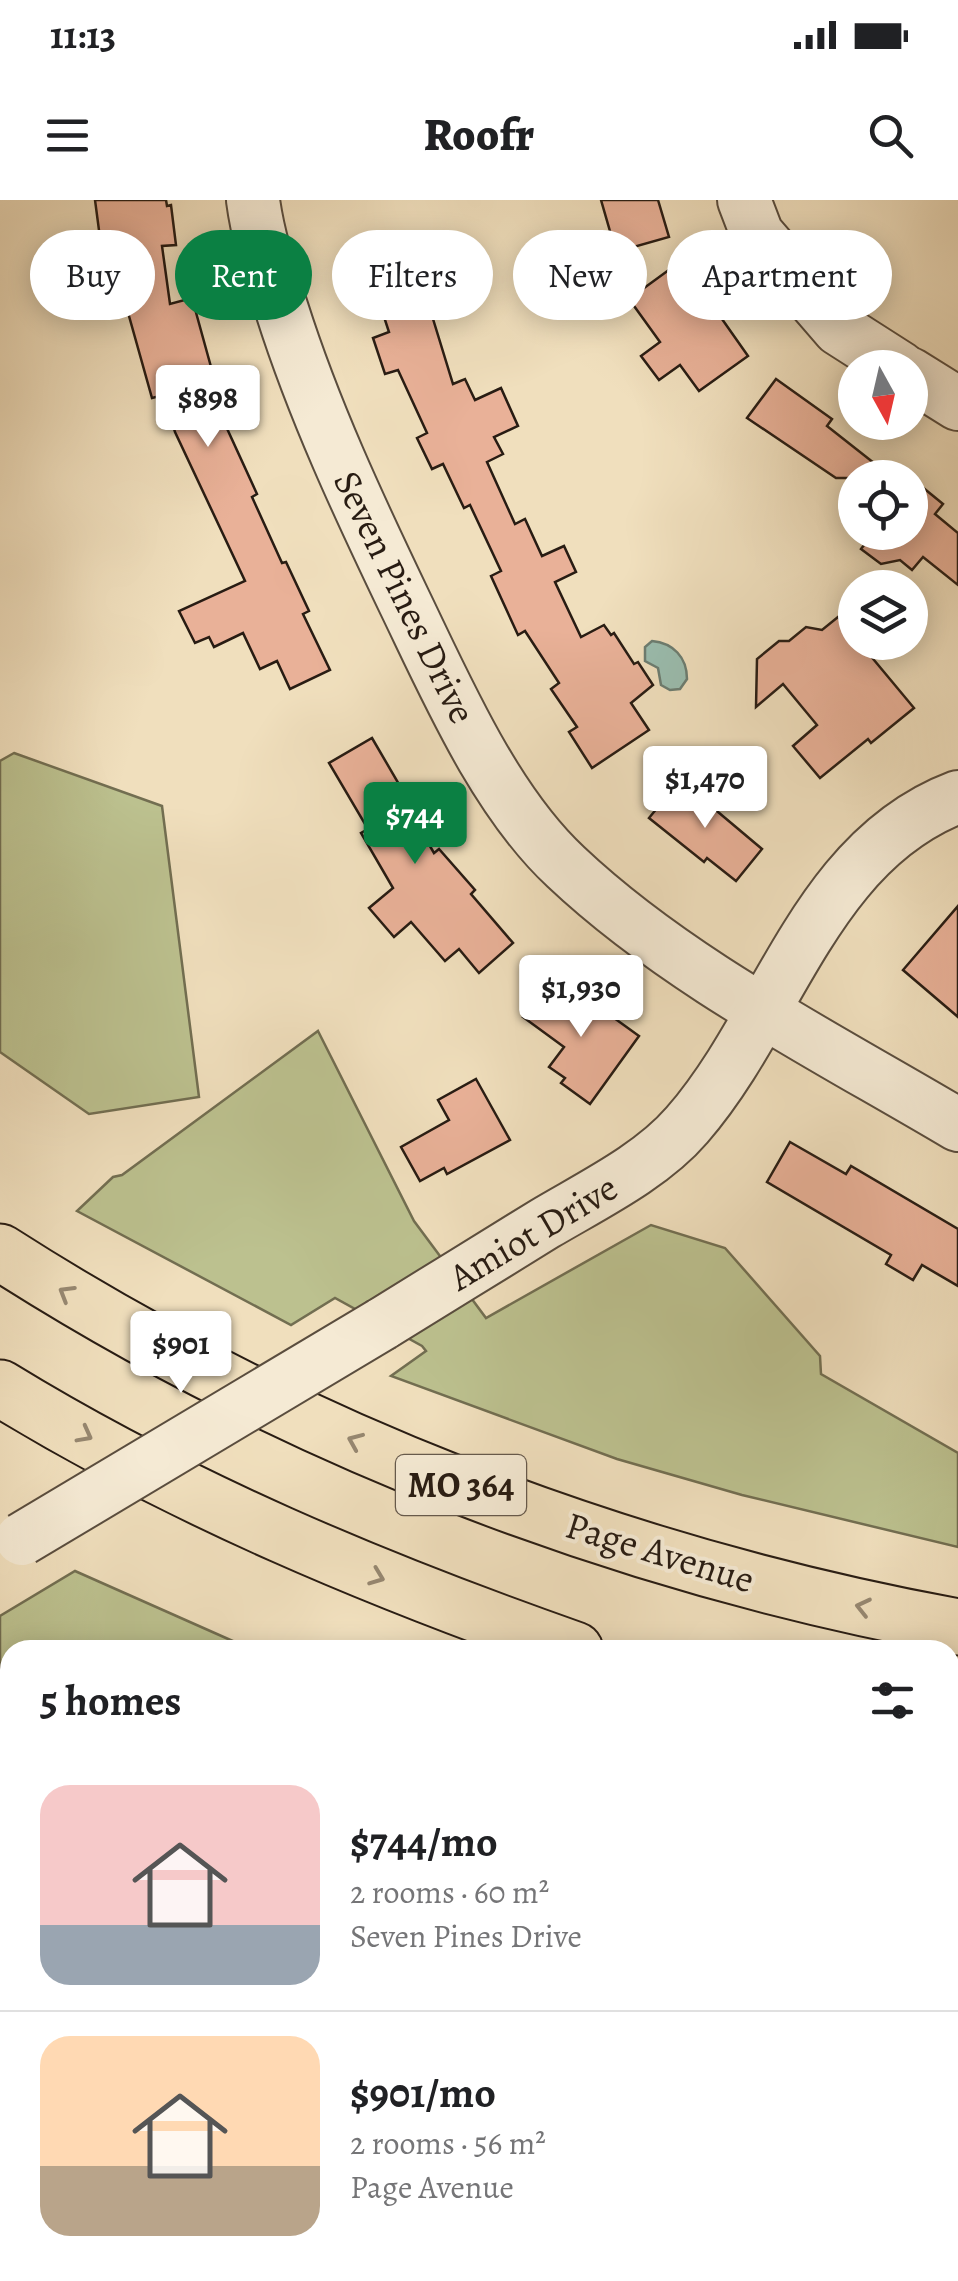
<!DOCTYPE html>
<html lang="en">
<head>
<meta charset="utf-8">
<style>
	:root { --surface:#fff; --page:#f2f2f2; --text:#202124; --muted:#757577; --line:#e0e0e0; --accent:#0b8043 }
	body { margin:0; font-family:Alegreya,serif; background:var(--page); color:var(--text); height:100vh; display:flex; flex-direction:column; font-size:38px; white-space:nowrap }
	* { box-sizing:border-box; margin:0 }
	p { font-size:32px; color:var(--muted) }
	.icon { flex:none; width:55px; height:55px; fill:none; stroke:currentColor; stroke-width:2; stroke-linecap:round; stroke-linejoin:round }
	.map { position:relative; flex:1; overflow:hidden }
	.drawer { position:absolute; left:0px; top:1440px; width:960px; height:642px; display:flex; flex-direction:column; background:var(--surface); border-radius:30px 30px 0 0; box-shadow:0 5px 25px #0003 }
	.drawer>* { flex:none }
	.guide { position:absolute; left:30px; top:30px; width:900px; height:90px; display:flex; gap:20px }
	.needle { width:65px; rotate:172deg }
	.controls { position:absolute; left:838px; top:150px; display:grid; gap:20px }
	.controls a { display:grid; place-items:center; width:90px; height:90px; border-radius:50%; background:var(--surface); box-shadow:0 5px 25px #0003; font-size:50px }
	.price { position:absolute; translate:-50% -85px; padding:0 22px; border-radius:10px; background:#fff; color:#222; font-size:32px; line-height:65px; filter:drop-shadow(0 2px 5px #0008) }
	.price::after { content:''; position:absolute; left:50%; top:60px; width:30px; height:22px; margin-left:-15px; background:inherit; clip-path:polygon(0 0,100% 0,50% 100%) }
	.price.current { background:var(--accent); color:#fff }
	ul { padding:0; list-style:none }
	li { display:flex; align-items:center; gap:30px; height:250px; padding:0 40px }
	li+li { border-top:2px solid var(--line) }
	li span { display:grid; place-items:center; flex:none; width:280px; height:200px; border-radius:30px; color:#555 }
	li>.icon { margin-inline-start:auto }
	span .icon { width:120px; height:120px; fill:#fffc; stroke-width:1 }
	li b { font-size:42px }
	h2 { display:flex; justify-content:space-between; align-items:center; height:120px; padding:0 40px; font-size:42px }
	.pill { padding:0 35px; border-radius:45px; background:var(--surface); box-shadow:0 5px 25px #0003; font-size:35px; line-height:90px }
	.pill.current { background:var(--accent); color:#fff }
	.status { display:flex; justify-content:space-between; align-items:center; height:70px; padding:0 50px; background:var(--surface); direction:ltr }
	.status svg { height:28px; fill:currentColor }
	header { display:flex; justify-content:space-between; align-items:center; height:130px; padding:0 40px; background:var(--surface); font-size:45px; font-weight:800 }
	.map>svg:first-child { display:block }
	.green { fill:#bcc18f; stroke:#726e51; stroke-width:2.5 }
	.water { fill:#9abdaf; stroke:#6c7d71; stroke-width:2.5 }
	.building { fill:#e9b198; stroke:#281c13; stroke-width:2.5 }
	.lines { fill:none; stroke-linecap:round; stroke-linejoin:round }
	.minor-casing { stroke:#5a4d3e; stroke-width:56 }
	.highway-casing { stroke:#281c13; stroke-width:59 }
	.minor { stroke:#f5ead4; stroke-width:52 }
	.highway { stroke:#f0dfbd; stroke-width:55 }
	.minor-bridge-casing { stroke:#5a4d3e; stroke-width:56; stroke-linecap:butt }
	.minor-bridge { stroke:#f5ead4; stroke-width:52 }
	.oneway { stroke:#968770 }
	.labels { text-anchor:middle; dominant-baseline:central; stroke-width:8; stroke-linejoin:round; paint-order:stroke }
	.shield { fill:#f5ead4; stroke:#665a4d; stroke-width:2.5 }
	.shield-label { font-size:35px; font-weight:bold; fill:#281c13 }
	.street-label { font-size:38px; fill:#281c13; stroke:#f5ead4 }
</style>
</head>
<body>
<div class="status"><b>11:13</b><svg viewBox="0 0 49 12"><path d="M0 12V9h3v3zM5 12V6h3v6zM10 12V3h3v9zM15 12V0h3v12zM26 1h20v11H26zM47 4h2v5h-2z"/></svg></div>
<header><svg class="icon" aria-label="menu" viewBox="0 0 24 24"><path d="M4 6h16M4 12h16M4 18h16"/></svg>Roofr<svg class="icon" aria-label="search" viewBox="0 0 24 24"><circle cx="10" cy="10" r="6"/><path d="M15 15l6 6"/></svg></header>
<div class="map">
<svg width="958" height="2081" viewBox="0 0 958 2081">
	<rect width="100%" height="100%" fill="#f0dfbd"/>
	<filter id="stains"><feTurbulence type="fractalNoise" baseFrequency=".002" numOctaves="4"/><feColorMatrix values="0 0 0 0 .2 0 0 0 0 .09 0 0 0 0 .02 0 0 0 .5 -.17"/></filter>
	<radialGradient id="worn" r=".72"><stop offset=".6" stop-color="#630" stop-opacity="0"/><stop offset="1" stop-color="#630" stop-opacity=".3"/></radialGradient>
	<g class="green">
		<path d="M14,553L162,606L199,897L89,914L0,852V561Z"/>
		<path d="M318,831L414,1021L486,1118L651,1025L725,1048L820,1156L821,1174L958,1253V1347L742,1295L617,1259L391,1176L426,1151L422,1146L335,1098L291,1125L77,1011L113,977L122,975Z"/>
		<path d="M75,1371L253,1450H10V1537L0,1542V1416Z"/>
		<path d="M950,1625L958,1626V1826L950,1828Z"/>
		<path d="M417,2073H550V2081H403Z"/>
	</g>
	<path class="water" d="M652,441C673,443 687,457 687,479L680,489L670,490L661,485L658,468L645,461V447Z"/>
	<g class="building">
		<path d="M95,0H166L167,6L171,5L176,45L162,46L170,104L192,98L216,185L208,187L257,294L252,297L282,363L286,362L309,411L303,414L330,470L290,489L277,461L260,469L243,433L214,447L209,437L195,443L179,411L245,381L175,232L164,195L152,198L129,116L121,51L102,53Z"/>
		<path d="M601,0H658L669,37L616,52Z"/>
		<path d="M414,57L453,184L465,179L475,200L501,188L518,226L494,237L503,254L487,262L515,324L525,319L542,356L564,346L576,372L555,382L581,437L604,425L611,435L614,433L634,464L638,462L653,485L631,503L649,530L592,568L569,532L577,527L551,489L559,483L525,431L518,435L491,376L501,371L470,305L464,308L443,264L432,269L417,238L427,233L398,170L385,174L373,138L389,132L369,71Z"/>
		<path d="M677,64L685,90L696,82L748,156L699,191L680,165L659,180L641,156L660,142L629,99Z"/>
		<path d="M776,179L832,219L827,226L893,278H836L747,218Z"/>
		<path d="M910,277L943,304L935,314L958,333V385L923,357L912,370L900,360L881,364L861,349L874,332H910Z"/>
		<path d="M838,417L855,437V442H859L914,508L871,543L868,539L820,578L793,546L817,525L783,484L756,507L757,459L779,441H789L806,427L822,430Z"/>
		<path d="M372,538L407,598L403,600L434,653L439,649L475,690L471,694L513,743L479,773L459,749L445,761L411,722L394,737L369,708L393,688L361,633L368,629L329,563Z"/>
		<path d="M680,580L762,649L736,681L707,658L704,662L649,618Z"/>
		<path d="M958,706V817L903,770Z"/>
		<path d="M548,783L579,806L585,797L639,836L590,904L561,883L565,878L549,867L564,847L523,817Z"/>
		<path d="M476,879L510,940L447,974L444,968L420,981L401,947L449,920L438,900Z"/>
		<path d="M790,942L846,974L851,966L958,1029V1086L922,1065L913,1080L886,1064L891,1055L767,982Z"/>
	</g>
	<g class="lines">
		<defs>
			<g id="minor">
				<path d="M253,0C258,38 270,73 282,110C314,211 359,307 405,403C447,490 495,601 566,667C677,772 827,847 958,925"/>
				<path d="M744,0L757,34L839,129L900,168"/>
				<path d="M910,174L958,204"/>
				<path d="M382,1124C436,1091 490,1057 544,1024C591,996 651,967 687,925C779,820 815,651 958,597"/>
				<path d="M0,1681L10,1707"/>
				<path d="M153,2072L156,2081"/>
				<path d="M888,2072L910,2081"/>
				<path d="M194,2081L207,2072"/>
				<path d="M796,2081L819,2072"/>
			</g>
			<g id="highway">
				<path d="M0,1052C290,1238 620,1365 958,1427"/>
				<path d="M0,1188C181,1299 376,1380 575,1450"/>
				<path d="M950,1543L958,1545"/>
			</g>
		</defs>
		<use href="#minor" class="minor-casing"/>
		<use href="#highway" class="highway-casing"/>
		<use href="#minor" class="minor"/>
		<use href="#highway" class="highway"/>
		<defs>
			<path id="minor-bridge" d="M22,1339L382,1124"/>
		</defs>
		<use href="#minor-bridge" class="minor-bridge-casing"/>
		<use href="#minor-bridge" class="minor-bridge"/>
	</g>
	<defs><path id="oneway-chevron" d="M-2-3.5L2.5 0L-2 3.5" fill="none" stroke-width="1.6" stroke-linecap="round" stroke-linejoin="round" transform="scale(2.5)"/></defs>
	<g class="oneway">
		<use href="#oneway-chevron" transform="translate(66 1093) rotate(-149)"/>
		<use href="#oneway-chevron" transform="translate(85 1235) rotate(28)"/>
		<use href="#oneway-chevron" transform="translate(355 1241) rotate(-157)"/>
		<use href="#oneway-chevron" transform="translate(377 1377) rotate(21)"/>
		<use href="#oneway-chevron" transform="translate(863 1407) rotate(-167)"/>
	</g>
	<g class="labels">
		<rect class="shield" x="396" y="1255" width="130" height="60" rx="8"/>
		<g class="shield-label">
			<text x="461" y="1285">MO 364</text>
		</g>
		<g class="street-label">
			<text transform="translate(405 397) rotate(64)">Seven Pines Drive</text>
			<text transform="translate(533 1032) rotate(-31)">Amiot Drive</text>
			<text transform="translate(660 1352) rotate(17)">Page Avenue</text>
		</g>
	</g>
	<rect width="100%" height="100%" filter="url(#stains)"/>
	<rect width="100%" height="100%" fill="url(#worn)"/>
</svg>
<div class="controls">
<a><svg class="needle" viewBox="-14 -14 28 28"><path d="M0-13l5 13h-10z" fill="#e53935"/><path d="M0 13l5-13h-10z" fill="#757577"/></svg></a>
<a><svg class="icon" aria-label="locate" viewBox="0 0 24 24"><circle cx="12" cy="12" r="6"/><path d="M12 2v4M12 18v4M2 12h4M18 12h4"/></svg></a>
<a><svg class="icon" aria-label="layers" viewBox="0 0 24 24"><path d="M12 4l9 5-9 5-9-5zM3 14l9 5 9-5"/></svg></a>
</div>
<b class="price" style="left:208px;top:250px">$898</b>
<b class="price" style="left:705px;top:631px">$1,470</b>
<b class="price current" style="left:415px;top:667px">$744</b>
<b class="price" style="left:581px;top:840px">$1,930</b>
<b class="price" style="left:181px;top:1196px">$901</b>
<div class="guide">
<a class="pill">Buy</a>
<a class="pill current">Rent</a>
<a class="pill">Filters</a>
<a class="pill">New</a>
<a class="pill">Apartment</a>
</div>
<section class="drawer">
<h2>5 homes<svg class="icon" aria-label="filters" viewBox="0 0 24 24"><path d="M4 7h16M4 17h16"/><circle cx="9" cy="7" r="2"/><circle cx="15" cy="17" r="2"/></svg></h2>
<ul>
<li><span style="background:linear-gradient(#f6c9c9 70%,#9aa5b1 0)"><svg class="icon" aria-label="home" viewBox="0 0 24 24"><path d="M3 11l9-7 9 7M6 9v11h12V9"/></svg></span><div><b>$744/mo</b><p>2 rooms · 60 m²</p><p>Seven Pines Drive</p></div></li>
<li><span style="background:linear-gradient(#ffd9b3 65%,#b9a48a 0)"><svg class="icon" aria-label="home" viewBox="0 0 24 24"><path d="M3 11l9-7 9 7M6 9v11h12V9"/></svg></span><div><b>$901/mo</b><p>2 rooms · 56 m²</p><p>Page Avenue</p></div></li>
</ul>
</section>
</div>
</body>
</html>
